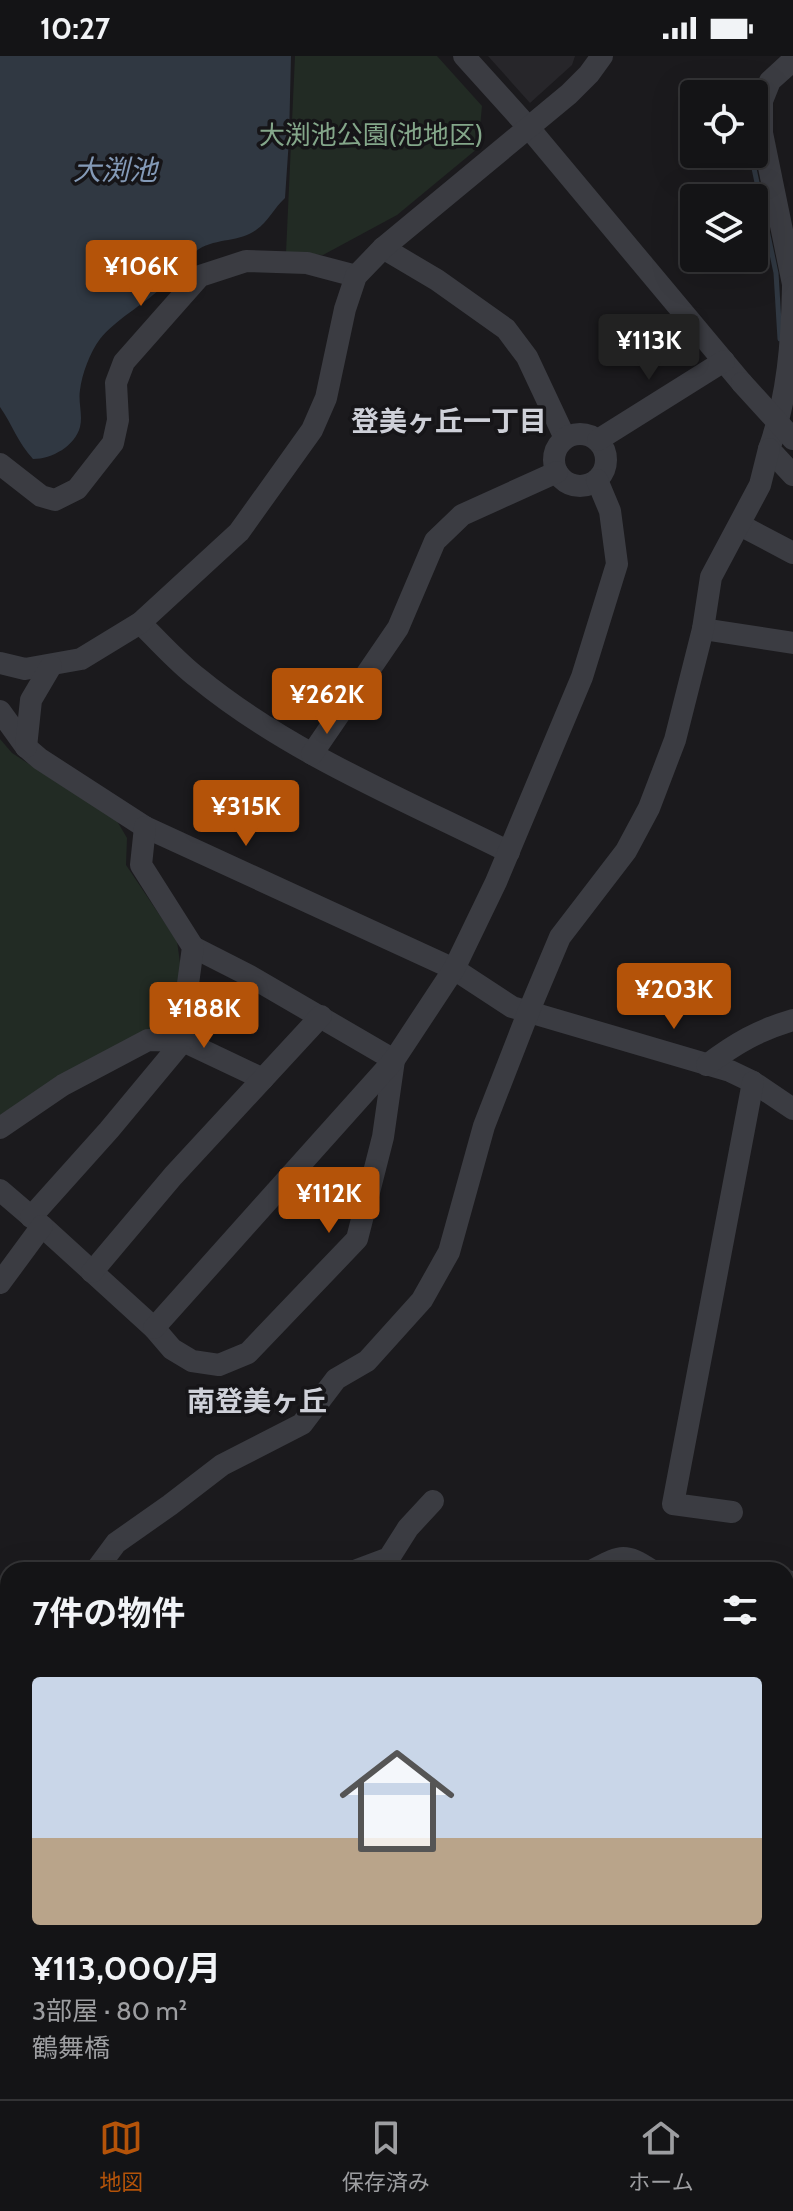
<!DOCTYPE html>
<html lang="ja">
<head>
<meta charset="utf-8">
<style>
	:root { --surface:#141416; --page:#212123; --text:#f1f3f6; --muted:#9d9ea1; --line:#333335; --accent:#b45309 }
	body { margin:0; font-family:Cabin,"Noto Sans JP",sans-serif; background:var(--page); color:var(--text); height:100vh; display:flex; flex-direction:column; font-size:30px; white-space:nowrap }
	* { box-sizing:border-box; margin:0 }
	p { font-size:26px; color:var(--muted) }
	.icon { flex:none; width:44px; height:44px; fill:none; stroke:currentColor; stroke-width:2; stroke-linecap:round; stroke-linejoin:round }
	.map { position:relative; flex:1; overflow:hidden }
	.sheet { position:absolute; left:0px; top:1506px; width:794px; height:538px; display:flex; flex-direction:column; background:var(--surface); border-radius:24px 24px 0 0; box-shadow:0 8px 32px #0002,0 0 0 2px var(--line) }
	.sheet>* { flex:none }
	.tools { position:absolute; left:680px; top:24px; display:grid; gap:16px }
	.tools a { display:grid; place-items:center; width:88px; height:88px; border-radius:8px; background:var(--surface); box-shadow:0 8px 32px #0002,0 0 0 2px var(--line); font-size:40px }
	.price { position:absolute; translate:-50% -68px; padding:0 18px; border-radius:8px; background:var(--accent); color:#fff; font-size:26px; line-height:52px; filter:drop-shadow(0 2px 4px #0008) }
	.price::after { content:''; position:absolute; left:50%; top:48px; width:24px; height:18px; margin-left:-12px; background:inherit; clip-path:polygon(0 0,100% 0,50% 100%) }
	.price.selected { background:#222; color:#fff }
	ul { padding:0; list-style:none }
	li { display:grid; align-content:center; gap:16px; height:424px; padding:0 32px }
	li span { display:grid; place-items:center; height:248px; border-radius:8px; color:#555 }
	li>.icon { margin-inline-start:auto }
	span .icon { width:144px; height:144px; fill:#fffc; stroke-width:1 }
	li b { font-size:34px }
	h2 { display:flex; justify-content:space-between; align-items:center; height:96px; padding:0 32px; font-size:34px }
	.status { display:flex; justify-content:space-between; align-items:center; height:56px; padding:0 40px; background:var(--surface); direction:ltr }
	.status svg { height:22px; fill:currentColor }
	.tabs { display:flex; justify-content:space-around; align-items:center; height:112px; border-top:2px solid var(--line); background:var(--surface); font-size:22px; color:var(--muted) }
	.tabs a { display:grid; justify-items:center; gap:4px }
	.tabs .selected { color:var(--accent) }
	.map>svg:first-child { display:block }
	.built { fill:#27262a }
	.green { fill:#222b24 }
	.water { fill:#303842 }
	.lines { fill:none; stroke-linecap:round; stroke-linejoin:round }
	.stream { stroke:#303842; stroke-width:5 }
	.minor { stroke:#3b3c42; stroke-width:22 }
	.minor-bridge { stroke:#3b3c42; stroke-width:22 }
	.labels { text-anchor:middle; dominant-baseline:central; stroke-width:7; stroke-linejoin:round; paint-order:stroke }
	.park-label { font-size:26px; fill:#84a78a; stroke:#161518 }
	.water-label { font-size:28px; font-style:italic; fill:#849ab7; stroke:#161518 }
	.neighbourhood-label { font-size:28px; font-weight:bold; fill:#ced0d8; stroke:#161518 }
</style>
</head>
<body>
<div class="status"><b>10:27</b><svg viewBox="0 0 49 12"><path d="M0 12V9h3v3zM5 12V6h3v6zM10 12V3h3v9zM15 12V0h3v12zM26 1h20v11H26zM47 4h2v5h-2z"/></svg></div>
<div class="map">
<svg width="793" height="2043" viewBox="0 0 793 2043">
	<rect width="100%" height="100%" fill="#1b1a1d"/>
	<path class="built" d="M488,0H575L572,9L530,47Z"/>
	<g class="green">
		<path d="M295,0H437L482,50L478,92L397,159L323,199L286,197Z"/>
		<path d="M0,683L12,697L117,765L127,782L126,809L177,885L181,914L175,944L162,964L132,986L43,1032L0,1059Z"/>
		<path d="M255,2036H509L507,2043H268Z"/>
	</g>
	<path class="water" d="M0,0H291L289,83L285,142C274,152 268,166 256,174C240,186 217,182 199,193C183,203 175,220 161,232C143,249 115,264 100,283C90,296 82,318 80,334C78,346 83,359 80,371C75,390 52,403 33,403C18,387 12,368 0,351Z"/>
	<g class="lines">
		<path class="stream" d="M751,98L776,217L780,283"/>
		<g class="minor">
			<path d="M464,0L529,72L742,327"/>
			<path d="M793,4L770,25L762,45V77L793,228"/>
			<path d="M383,192L437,224L506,273L527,301L565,382"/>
			<path d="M793,231C792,285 788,341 769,393L793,419"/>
			<circle cx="580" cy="404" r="26"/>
			<path d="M598,384L724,305"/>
			<path d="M0,408L41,440L55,444L77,433L113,387L118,364L116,327L124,306L200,220L246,205L307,207L356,220"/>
			<path d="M740,469L793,497"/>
			<path d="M140,567C159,585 177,606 198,622C288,696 405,744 509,796"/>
			<path d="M703,573L793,587"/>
			<path d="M0,607L25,613L81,603L140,567L239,476L312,374L326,342L345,253L356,220L383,192L569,38L589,18L602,0"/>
			<path d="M0,655L26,691L40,703L145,771L454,913L512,951L730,1015L753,1026L793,1053"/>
			<path d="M26,691L31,644L51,610"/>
			<path d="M312,698L398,572L435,485L462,459L557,416"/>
			<path d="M707,1009C736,987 759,974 793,964"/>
			<path d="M0,1072L63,1029L148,984L183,985L263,1023"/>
			<path d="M0,1134L42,1170L154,1272L172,1293L192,1305L219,1309L248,1297L357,1183L383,1081L394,1004L248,919L193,891"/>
			<path d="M31,1161L109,1074L183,985L174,975L187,935L193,891L141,809L145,771"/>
			<path d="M92,1216L173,1120L321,960"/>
			<path d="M0,1227L42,1170"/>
			<path d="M154,1272L394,1004L454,913L496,826L582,621L617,508L610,455L597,424"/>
			<path d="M732,1456L673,1448L753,1026"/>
			<path d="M96,1514L116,1487L170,1449L222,1409L302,1368L336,1323L367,1305L422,1244L449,1196L484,1070L528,957L560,881L626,795L649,752L675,684L703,573L711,521L760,429L769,393"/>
			<path d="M357,1514L389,1502L408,1472L433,1445"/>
			<path d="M593,1514C620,1500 624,1496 651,1514"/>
			<path d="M786,1525L793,1526"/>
			<path d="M0,1575H8"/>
			<path d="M0,1898L8,1909"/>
			<path d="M150,2036L153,2043"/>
			<path d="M255,2036L268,2043"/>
			<path d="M781,2036V2043"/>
			<path d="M34,2043L40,2036"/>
			<path d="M172,2043L188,2036"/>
		</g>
		<path class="minor-bridge" d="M742,327L793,383"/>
	</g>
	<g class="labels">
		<g class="park-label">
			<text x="371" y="79">大渕池公園(池地区)</text>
		</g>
		<g class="water-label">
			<text x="115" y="114">大渕池</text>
		</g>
		<g class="neighbourhood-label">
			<text x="449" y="365">登美ヶ丘一丁目</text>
			<text x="257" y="1345">南登美ヶ丘</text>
		</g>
	</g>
</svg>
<div class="tools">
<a><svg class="icon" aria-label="locate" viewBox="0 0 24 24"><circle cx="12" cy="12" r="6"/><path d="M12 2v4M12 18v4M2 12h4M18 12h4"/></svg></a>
<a><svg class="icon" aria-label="layers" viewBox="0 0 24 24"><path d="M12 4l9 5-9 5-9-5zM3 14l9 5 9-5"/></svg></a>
</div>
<b class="price" style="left:141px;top:252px">¥106K</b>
<b class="price selected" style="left:649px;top:326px">¥113K</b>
<b class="price" style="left:327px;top:680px">¥262K</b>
<b class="price" style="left:246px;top:792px">¥315K</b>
<b class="price" style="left:674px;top:975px">¥203K</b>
<b class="price" style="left:204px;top:994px">¥188K</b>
<b class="price" style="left:329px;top:1179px">¥112K</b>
<section class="sheet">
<h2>7件の物件<svg class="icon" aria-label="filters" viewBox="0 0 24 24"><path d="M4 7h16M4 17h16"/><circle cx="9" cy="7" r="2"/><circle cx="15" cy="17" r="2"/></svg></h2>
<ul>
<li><span style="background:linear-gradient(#c9d6e8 65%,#b9a48a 0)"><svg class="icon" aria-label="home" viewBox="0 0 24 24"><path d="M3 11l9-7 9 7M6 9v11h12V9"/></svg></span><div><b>¥113,000/月</b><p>3部屋 · 80 m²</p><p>鶴舞橋</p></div></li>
</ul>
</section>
</div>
<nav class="tabs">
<a class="selected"><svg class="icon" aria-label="map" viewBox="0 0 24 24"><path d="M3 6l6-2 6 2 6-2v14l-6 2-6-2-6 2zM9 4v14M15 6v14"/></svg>地図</a>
<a><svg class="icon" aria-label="saved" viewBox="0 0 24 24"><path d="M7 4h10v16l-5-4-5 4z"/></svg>保存済み</a>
<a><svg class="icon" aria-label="home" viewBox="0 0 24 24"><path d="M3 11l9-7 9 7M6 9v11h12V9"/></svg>ホーム</a>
</nav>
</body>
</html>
